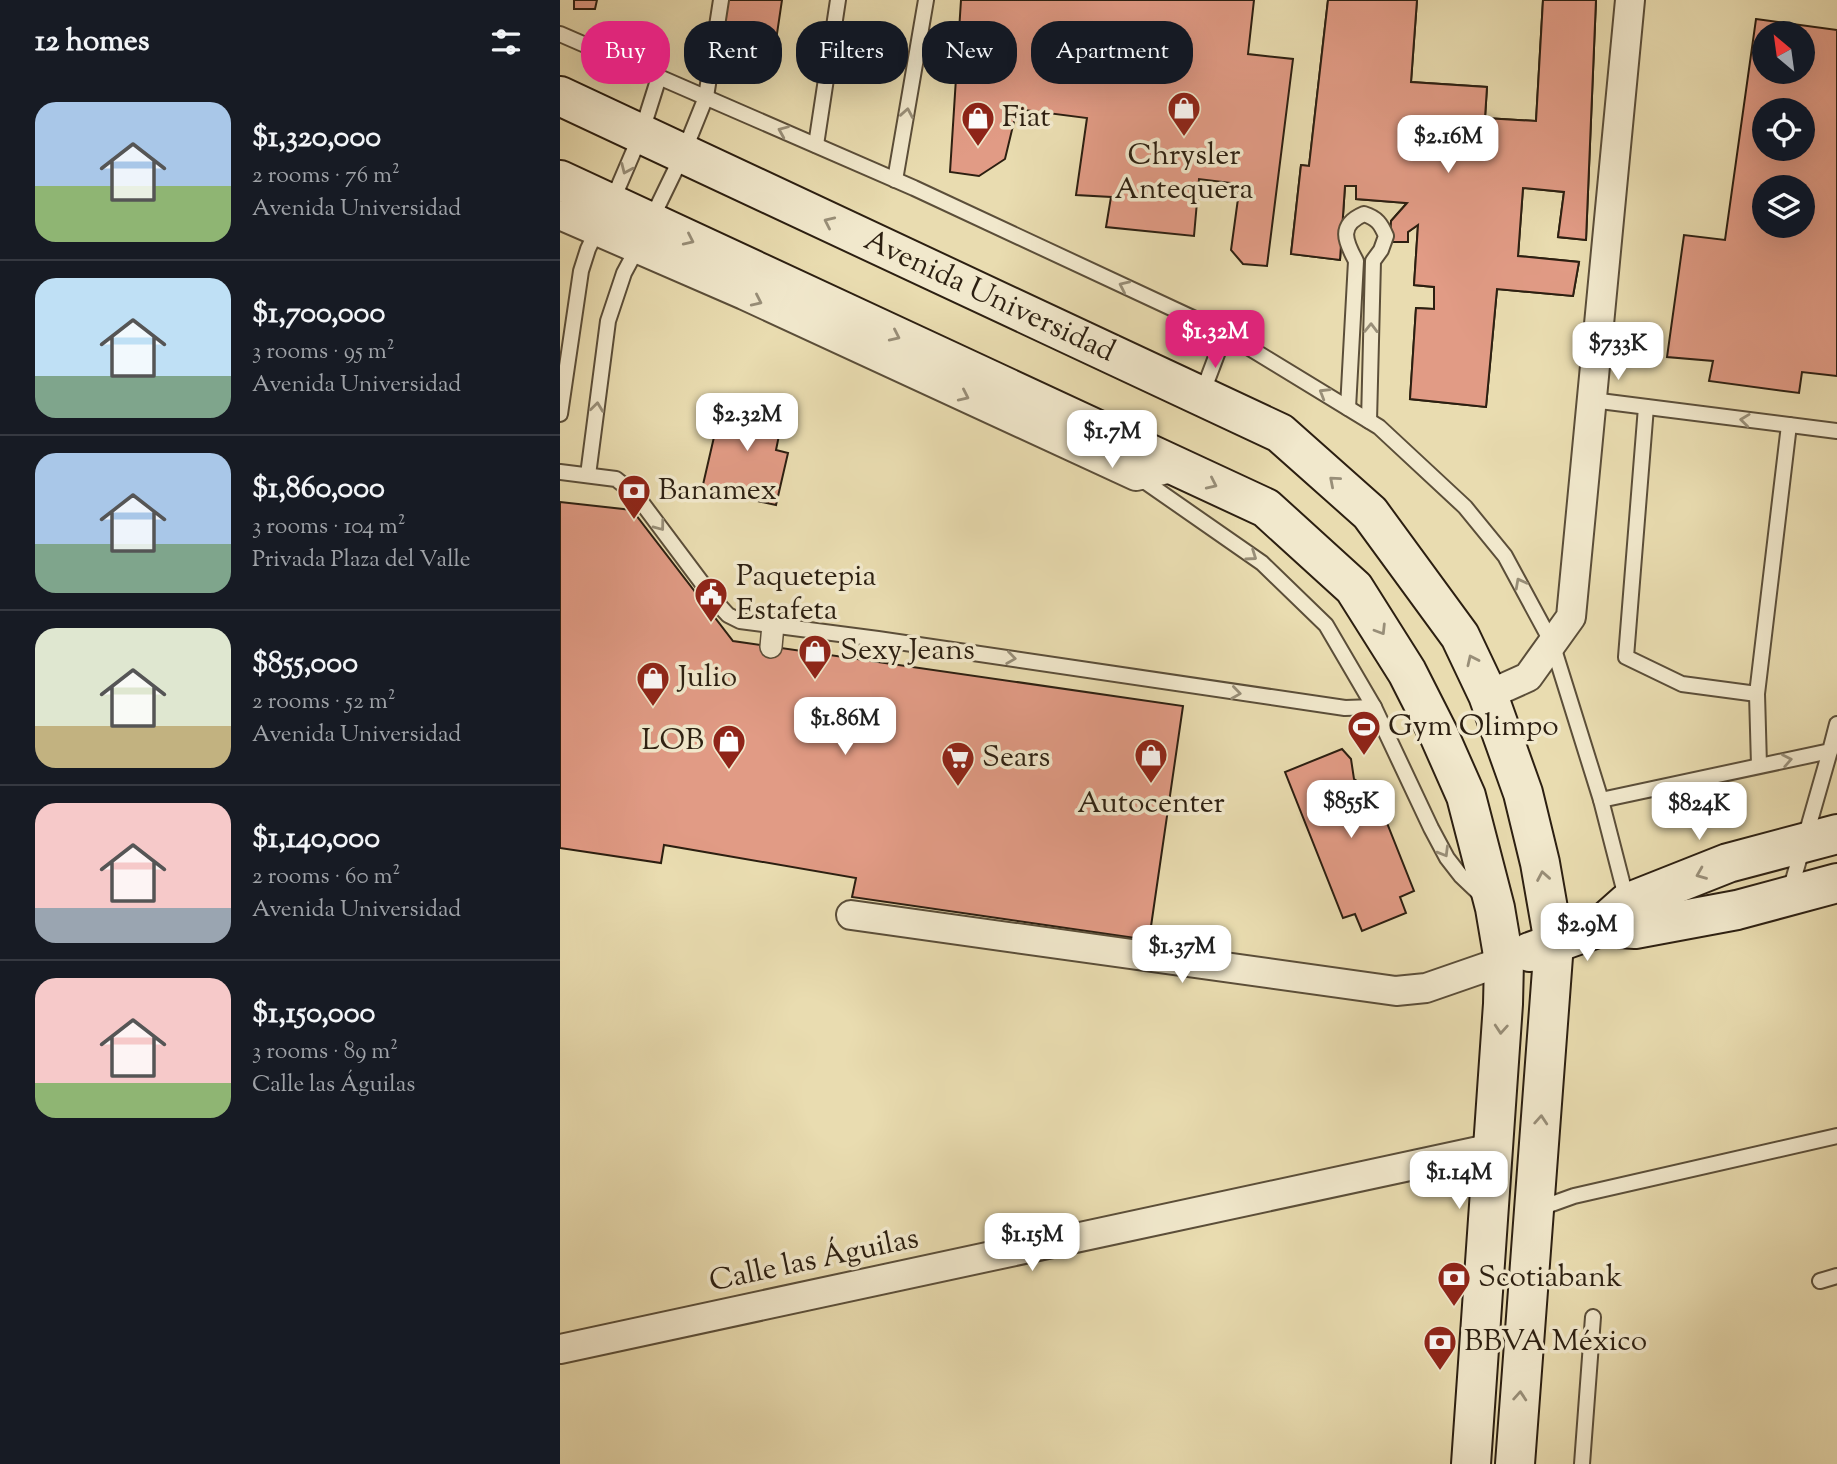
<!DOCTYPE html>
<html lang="en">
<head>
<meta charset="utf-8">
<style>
	:root { --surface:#171b24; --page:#20242c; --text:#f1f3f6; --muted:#9ea1a6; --line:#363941; --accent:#db2777 }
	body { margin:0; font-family:"Sorts Mill Goudy",serif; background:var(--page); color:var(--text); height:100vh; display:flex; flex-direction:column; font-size:26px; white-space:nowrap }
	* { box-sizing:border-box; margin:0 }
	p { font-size:23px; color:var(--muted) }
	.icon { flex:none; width:38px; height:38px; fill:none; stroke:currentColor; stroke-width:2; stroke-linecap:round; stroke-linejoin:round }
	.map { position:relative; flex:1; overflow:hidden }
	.side { display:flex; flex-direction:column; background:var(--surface); width:560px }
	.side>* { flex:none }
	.banner { position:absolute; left:21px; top:21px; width:665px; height:63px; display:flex; gap:14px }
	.needle { width:46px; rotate:331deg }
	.controls { position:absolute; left:1192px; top:21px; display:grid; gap:14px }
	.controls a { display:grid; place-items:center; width:63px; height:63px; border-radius:50%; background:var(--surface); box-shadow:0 7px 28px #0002; font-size:35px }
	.price { position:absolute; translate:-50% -60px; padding:0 16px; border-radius:14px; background:#fff; color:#222; font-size:23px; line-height:46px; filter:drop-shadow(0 2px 4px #0008) }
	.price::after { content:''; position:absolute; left:50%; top:42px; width:21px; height:16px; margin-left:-10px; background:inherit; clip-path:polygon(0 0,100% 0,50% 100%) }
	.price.active { background:var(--accent); color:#fff }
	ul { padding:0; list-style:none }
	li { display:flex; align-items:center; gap:21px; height:175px; padding:0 35px }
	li+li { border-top:2px solid var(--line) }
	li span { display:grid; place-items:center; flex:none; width:196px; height:140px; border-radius:21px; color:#555 }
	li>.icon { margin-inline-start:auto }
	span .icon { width:84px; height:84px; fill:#fffc; stroke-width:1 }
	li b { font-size:30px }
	h2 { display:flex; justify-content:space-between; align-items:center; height:84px; padding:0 35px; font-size:30px }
	.pill { padding:0 24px; border-radius:28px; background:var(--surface); box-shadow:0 7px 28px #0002; font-size:24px; line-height:63px }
	.pill.active { background:var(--accent); color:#fff }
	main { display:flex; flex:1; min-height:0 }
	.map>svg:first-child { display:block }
	.building { fill:#e19b85; stroke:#2c1f11; stroke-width:2; fill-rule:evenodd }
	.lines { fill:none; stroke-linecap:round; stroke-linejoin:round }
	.service-casing { stroke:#5b4e39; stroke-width:18 }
	.pedestrian-casing { stroke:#5b4e39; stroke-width:24 }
	.minor-casing { stroke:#5b4e39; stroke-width:32 }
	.secondary-casing { stroke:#2c1f11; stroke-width:42 }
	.service { stroke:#f1e8cc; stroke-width:14 }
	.pedestrian { stroke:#f1e8cc; stroke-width:21 }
	.minor { stroke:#f1e8cc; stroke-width:28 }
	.secondary { stroke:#f1e8cc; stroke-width:38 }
	.oneway { stroke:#988e78 }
	.labels { text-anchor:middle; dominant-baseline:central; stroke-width:7; stroke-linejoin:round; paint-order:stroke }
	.poi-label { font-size:30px; fill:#2c1f11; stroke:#f1e8cc; text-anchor:start }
	.street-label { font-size:30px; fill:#2c1f11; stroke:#f1e8cc }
</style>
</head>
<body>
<main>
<section class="side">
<h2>12 homes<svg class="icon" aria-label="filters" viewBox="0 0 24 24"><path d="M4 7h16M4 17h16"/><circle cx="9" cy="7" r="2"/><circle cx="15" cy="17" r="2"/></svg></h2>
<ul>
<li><span style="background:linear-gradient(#a9c7e8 60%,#8fb573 0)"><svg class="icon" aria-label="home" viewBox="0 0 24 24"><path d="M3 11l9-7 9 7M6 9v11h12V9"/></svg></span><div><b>$1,320,000</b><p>2 rooms · 76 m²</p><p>Avenida Universidad</p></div></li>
<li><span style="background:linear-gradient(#bfe0f5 70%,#7fa58c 0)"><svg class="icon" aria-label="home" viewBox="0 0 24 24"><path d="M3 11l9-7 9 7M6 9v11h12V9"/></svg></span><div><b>$1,700,000</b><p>3 rooms · 95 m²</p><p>Avenida Universidad</p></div></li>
<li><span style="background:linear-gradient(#a9c7e8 65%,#7fa58c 0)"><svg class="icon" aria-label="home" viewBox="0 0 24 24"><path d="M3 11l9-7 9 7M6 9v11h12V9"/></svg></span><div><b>$1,860,000</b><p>3 rooms · 104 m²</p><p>Privada Plaza del Valle</p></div></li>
<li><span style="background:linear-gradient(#dfe7d0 70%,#c2b280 0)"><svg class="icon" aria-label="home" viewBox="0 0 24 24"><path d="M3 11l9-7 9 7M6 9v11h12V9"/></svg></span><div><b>$855,000</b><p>2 rooms · 52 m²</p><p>Avenida Universidad</p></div></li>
<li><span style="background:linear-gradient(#f6c9c9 75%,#9aa5b1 0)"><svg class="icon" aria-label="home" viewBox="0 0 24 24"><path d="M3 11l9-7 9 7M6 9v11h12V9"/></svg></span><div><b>$1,140,000</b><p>2 rooms · 60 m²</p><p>Avenida Universidad</p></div></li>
<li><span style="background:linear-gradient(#f6c9c9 75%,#8fb573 0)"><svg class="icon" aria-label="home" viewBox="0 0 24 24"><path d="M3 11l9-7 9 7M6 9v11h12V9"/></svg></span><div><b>$1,150,000</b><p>3 rooms · 89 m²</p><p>Calle las Águilas</p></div></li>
</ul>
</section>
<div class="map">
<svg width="1277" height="1464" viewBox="0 0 1277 1464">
	<rect width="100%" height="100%" fill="#e9dcb0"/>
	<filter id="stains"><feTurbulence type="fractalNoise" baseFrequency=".00286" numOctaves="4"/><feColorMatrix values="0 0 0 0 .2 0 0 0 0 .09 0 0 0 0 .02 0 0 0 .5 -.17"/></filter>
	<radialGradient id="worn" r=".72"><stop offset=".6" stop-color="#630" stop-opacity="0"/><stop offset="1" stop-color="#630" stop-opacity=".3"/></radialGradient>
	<g class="building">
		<path d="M14,0H37L35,9H14Z"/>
		<path d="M168,0H222L214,54L199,52L195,80L157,75Z"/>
		<path d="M401,0H694L688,54L733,59L707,266L683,264L671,250L680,184L639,179L634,236L546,227L551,197L516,195L527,118L457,109L445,159L419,176L390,172Z"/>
		<path d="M768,0H857L851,82L927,87L925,118L976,121L983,0H1036L1026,240L998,237L1004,192L963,188L958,256L1019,262L1013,296L937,289L926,407L850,399L856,308L874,309V287L854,285L858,225L848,232V242H830L831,221L847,203L796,199V186H785L780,260L731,254L741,165L749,166Z"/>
		<path d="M768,0H857L851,82L927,87L925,118L976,121L983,0H1036L1026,240L998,237L1004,192L963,188L958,256L1019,262L1013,296L937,289L926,407L850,399L856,308L874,309V287L854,285L858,225L848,232V242H830L831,221L847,203L796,199V186H785L780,260L731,254L741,165L749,166Z"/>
		<path d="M1196,19L1277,30V376L1242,372L1239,393L1149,381L1153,361L1107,357L1124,235L1165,240ZM1204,33H1242V72H1204ZM1204,110H1242V149H1204ZM1204,187H1242V226H1204Z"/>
		<path d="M163,398L224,411L216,450L228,453L216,505L142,489Z"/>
		<path d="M0,502L72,510L173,641L623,706L589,940L292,897L296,878L104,845L101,863L0,848Z"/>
		<path d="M782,749L791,759L794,779L815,793L854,891L840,897L846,913L802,931L795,914L783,918L725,772Z"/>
	</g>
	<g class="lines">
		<defs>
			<g id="service">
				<path d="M0,34L354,188L665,333L819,427L905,507L945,556L992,643L1041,800L1067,901"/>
				<path d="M256,145L278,0"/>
				<path d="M335,180L366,0"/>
				<path d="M51,204L81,134L99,77"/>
				<path d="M91,220L123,154L146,97L161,0"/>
				<path d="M642,394L665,333"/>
				<path d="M1032,400L1277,431"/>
				<path d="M1086,407L1066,657L1122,684L1197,694L1229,425"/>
				<path d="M788,408L796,261C785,241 778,225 804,214C817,218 821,224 826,236L821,250L813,261L809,421"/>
				<path d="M0,414L21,271L28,249L38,228"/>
				<path d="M0,472L56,479L76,495L157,603L168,615L180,621L318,639L785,708L814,707L871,828L887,858L901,876L921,895"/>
				<path d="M28,475L48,321L64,273L79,245"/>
				<path d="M577,476L702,563L766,625L814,707"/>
				<path d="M1197,694L1199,765"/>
				<path d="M1041,800L1270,751L1277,724"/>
				<path d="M1230,891L1270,751"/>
				<path d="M975,1210L1014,1196L1277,1136"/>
				<path d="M1260,1281L1277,1276"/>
				<path d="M1022,1464L1033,1317"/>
			</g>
			<path id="pedestrian" d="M211,647L213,625"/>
			<g id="minor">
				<path d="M0,215L184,295L576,476L616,467"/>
				<path d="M928,695L968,677L1011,617L1070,0"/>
				<path d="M291,915L836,991L866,988L944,961"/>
				<path d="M0,1349L933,1148"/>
			</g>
			<g id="secondary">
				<path d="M0,96L720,433L810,513L900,636L928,695L963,793L980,863L994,943L955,1464"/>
				<path d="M0,180L706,508L794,588L847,672L879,735L906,796L935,908L944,961L943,1004L911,1464"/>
				<path d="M1040,927L1067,903L1168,863L1277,834"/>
				<path d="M970,952L1040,927L1075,929L1177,910L1277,883"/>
			</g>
		</defs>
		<use href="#service" class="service-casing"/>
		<use href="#pedestrian" class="pedestrian-casing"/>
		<use href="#minor" class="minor-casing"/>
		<use href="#secondary" class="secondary-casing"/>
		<use href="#service" class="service"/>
		<use href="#pedestrian" class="pedestrian"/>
		<use href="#minor" class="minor"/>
		<use href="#secondary" class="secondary"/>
	</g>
	<defs><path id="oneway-chevron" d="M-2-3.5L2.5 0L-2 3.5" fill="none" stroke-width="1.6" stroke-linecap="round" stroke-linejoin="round" transform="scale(1.75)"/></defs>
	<g class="oneway">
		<use href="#oneway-chevron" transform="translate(347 113) rotate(-80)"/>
		<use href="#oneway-chevron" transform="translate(223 131) rotate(-157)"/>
		<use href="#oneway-chevron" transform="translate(66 169) rotate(114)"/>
		<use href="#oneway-chevron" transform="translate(269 222) rotate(-155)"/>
		<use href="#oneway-chevron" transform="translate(129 240) rotate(25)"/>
		<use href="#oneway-chevron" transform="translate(564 286) rotate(-155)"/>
		<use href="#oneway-chevron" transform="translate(197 301) rotate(25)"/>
		<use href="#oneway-chevron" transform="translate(811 328) rotate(-89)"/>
		<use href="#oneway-chevron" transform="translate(335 336) rotate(25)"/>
		<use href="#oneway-chevron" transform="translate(764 393) rotate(-149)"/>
		<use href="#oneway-chevron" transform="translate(404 396) rotate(25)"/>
		<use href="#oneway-chevron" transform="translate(37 407) rotate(-83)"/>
		<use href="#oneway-chevron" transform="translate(1185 420) rotate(-173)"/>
		<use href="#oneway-chevron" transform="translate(774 481) rotate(-139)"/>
		<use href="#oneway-chevron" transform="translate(652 484) rotate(25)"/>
		<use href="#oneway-chevron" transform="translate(100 526) rotate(53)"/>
		<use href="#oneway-chevron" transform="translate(692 556) rotate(35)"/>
		<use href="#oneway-chevron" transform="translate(960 583) rotate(-118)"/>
		<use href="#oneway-chevron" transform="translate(821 630) rotate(58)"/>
		<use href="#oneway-chevron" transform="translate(451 658) rotate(8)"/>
		<use href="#oneway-chevron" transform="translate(912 660) rotate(-115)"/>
		<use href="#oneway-chevron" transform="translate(676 693) rotate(8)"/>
		<use href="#oneway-chevron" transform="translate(1227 760) rotate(-11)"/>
		<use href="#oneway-chevron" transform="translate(884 852) rotate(59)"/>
		<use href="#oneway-chevron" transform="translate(1141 874) rotate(158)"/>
		<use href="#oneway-chevron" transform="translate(983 876) rotate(-100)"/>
		<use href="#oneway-chevron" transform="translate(941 1029) rotate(94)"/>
		<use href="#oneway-chevron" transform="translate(981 1120) rotate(-86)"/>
		<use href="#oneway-chevron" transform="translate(960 1396) rotate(-86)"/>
	</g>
	<defs>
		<symbol id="shop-pin" viewBox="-11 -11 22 30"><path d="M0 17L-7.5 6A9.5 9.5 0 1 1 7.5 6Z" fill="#8f2418" stroke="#f1e8cc"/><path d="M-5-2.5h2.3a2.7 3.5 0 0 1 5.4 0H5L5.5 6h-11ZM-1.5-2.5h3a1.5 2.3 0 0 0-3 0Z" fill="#fff"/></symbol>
		<symbol id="bank-pin" viewBox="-11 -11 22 30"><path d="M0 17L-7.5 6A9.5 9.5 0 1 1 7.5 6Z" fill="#8f2418" stroke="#f1e8cc"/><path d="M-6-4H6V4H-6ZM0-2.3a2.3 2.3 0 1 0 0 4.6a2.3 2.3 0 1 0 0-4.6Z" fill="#fff"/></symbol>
		<symbol id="civic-pin" viewBox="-11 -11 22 30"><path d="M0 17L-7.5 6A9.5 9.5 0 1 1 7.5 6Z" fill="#8f2418" stroke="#f1e8cc"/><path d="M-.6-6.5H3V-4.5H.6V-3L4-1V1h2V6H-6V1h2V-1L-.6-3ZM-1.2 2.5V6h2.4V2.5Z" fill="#fff"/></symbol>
		<symbol id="stadium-pin" viewBox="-11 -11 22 30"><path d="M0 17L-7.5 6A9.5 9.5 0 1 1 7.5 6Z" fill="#8f2418" stroke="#f1e8cc"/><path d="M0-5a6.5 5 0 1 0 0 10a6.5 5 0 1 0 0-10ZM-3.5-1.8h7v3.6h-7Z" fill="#fff"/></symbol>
		<symbol id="supermarket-pin" viewBox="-11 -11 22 30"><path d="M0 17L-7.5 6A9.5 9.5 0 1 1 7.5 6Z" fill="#8f2418" stroke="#f1e8cc"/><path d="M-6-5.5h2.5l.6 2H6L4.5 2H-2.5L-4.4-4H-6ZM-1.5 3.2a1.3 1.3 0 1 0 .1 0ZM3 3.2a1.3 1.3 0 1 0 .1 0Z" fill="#fff"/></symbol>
	</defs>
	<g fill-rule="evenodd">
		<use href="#shop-pin" x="605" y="89" width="38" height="52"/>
		<use href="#shop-pin" x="399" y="99" width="38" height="52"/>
		<use href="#bank-pin" x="55" y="472" width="38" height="52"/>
		<use href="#civic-pin" x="132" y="575" width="38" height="52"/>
		<use href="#shop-pin" x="236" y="632" width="38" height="52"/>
		<use href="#shop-pin" x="74" y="659" width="38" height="52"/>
		<use href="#stadium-pin" x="785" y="708" width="38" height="52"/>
		<use href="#shop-pin" x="150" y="722" width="38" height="52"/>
		<use href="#shop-pin" x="572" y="736" width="38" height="52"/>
		<use href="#supermarket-pin" x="379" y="739" width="38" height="52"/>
		<use href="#bank-pin" x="875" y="1259" width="38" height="52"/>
		<use href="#bank-pin" x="861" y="1323" width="38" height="52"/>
	</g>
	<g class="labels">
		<g class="poi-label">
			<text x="442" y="118">Fiat</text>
			<text x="624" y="156" text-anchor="middle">Chrysler<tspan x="624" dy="34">Antequera</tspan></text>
			<text x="98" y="491">Banamex</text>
			<text x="176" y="577">Paquetepia<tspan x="176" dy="34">Estafeta</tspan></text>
			<text x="280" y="651">Sexy Jeans</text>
			<text x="118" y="678">Julio</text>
			<text x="828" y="727">Gym Olimpo</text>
			<text x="144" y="741" text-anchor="end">LOB</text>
			<text x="422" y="758">Sears</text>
			<text x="591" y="804" text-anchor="middle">Autocenter</text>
			<text x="918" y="1278">Scotiabank</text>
			<text x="904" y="1342">BBVA México</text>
		</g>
		<g class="street-label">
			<text transform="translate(429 297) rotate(25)">Avenida Universidad</text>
			<text transform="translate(254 1261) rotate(-12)">Calle las Águilas</text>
		</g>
	</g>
	<rect width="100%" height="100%" filter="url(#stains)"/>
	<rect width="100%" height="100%" fill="url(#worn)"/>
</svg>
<div class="controls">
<a><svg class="needle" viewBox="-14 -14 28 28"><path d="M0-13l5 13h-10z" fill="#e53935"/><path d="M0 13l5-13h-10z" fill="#9ea1a6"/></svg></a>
<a><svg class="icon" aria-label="locate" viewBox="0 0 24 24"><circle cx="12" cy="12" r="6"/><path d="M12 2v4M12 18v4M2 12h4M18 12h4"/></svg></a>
<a><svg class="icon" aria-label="layers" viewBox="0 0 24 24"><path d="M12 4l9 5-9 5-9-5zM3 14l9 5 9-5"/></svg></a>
</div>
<b class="price" style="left:888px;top:175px">$2.16M</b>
<b class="price active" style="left:655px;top:370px">$1.32M</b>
<b class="price" style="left:1058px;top:382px">$733K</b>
<b class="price" style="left:187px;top:453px">$2.32M</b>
<b class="price" style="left:552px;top:470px">$1.7M</b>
<b class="price" style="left:285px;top:757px">$1.86M</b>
<b class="price" style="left:791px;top:840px">$855K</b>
<b class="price" style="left:1139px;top:842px">$824K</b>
<b class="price" style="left:1027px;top:963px">$2.9M</b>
<b class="price" style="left:622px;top:985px">$1.37M</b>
<b class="price" style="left:899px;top:1211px">$1.14M</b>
<b class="price" style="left:472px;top:1273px">$1.15M</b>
<div class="banner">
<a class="pill active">Buy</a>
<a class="pill">Rent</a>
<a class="pill">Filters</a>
<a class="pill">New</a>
<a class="pill">Apartment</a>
</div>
</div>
</main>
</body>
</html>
